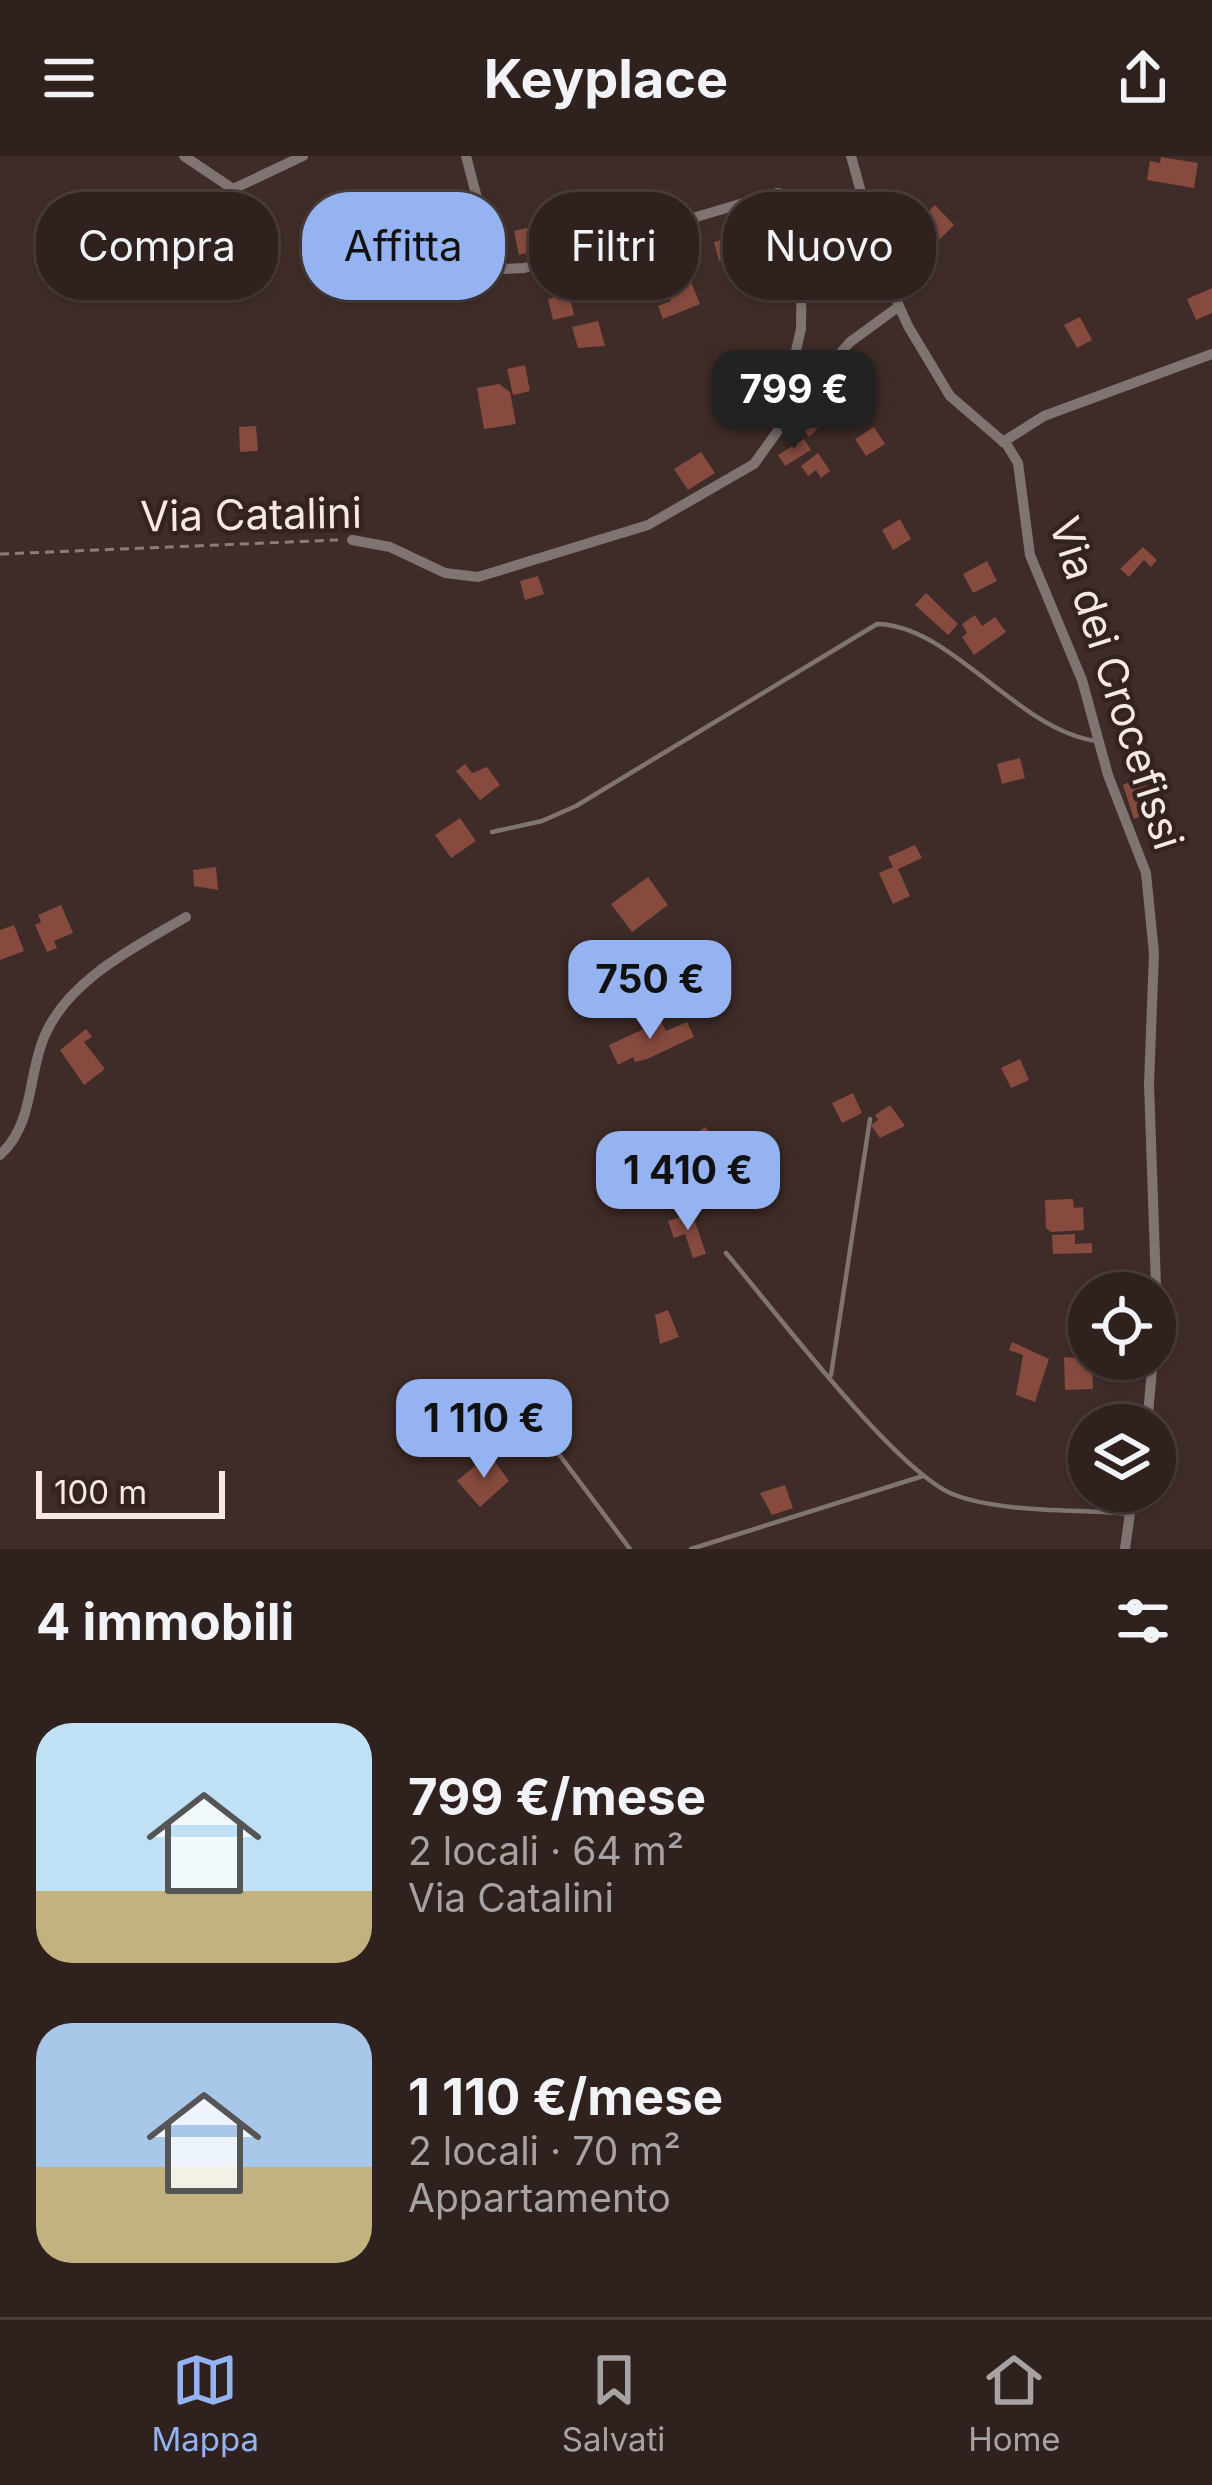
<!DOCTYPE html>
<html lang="it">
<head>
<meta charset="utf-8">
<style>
	:root { --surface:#2f211e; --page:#3b2e2b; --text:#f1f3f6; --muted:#a7a3a4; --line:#4a3e3c; --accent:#95b2f1 }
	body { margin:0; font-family:Inter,sans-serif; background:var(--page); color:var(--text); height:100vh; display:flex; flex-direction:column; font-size:45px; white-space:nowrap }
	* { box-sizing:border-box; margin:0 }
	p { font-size:39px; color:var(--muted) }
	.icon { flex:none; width:66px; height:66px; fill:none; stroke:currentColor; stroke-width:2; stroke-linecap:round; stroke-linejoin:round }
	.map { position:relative; height:1393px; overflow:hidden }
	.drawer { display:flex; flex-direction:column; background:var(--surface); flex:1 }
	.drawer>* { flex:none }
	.banner { position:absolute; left:36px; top:36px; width:1140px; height:108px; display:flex; gap:24px }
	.fabs { position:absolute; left:1068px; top:1116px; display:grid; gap:24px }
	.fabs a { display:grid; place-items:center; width:108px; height:108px; border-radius:50%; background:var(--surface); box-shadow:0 3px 9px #0004,0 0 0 3px var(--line); font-size:60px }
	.scale { position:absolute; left:36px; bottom:30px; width:189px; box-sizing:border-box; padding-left:12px; border:6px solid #f5e8e5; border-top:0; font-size:33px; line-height:42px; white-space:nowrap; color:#f5e8e5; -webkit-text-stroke:9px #34221e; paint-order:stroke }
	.price { position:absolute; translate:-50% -102px; padding:0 27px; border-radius:24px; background:var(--accent); color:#111; font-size:39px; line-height:78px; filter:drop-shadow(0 3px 6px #0008) }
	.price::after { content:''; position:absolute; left:50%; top:72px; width:36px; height:27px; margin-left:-18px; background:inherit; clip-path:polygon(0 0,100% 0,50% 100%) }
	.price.active { background:#222; color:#fff }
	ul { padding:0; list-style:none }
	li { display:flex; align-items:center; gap:36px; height:300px; padding:0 36px }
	li span { display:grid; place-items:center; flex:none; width:336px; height:240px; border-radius:36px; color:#555 }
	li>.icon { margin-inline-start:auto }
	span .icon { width:144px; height:144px; fill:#fffc; stroke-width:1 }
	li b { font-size:51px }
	h2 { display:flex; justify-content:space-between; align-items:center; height:144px; padding:0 36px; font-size:51px }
	.chip { padding:0 42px; border-radius:48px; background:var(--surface); box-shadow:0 3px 9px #0004,0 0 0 3px var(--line); font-size:42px; line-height:108px }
	.chip.active { background:var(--accent); color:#111 }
	header { display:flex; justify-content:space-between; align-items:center; height:156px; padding:0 36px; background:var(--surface); font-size:54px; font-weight:700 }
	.tab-bar { display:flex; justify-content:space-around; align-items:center; height:168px; border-top:3px solid var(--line); background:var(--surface); font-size:33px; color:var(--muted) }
	.tab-bar a { display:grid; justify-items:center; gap:6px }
	.tab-bar .active { color:var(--accent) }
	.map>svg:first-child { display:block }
	.building { fill:#864a3e }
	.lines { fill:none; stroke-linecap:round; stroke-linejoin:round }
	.path { stroke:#8c7c78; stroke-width:3; stroke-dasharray:9 6; stroke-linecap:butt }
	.lane { stroke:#7f7472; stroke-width:4.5 }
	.street { stroke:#7f7472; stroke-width:10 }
	.labels { text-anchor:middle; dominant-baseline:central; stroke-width:9; stroke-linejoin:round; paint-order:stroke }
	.street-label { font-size:42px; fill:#f5e8e5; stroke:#34221e }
</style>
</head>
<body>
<header><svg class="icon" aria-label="menu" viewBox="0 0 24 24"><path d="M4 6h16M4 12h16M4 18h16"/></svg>Keyplace<svg class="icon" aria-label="share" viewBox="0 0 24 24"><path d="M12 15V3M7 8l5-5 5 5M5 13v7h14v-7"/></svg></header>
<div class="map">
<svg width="1212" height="1393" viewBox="0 0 1212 1393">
	<rect width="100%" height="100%" fill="#3f2c28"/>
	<g class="building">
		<path d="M1161,1L1198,7L1194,32L1147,24L1150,5L1160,7Z"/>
		<path d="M190,39L198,50L209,46L213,54L187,65L178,44Z"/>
		<path d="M935,49L954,69L938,85L919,65Z"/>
		<path d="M552,66L557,89L519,99L514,75Z"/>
		<path d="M747,77L752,97L719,105L714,86Z"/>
		<path d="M691,126L700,148L663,163L658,150L671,145L667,135Z"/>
		<path d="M1212,132V157L1196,164L1187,143Z"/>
		<path d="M569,137L574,159L553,164L548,143Z"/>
		<path d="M1080,161L1092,184L1077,192L1064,169Z"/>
		<path d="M598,165L605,190L578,192L572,171Z"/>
		<path d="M525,209L530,235L513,239L507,213Z"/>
		<path d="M499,228L510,236L516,268L484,273L477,232Z"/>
		<path d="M828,241L834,256L809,281L801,271L809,258L806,255Z"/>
		<path d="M256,270L258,295L240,296L239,271Z"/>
		<path d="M874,271L885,288L866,300L855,283Z"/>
		<path d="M804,283L811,294L785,310L778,299Z"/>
		<path d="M701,296L715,317L688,334L674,313Z"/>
		<path d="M818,297L830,315L821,322L816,314L808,320L801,310Z"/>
		<path d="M900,363L911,383L893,394L882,374Z"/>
		<path d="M1143,391L1157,404L1151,411L1144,404L1129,421L1120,413Z"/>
		<path d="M987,405L997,425L973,437L963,418Z"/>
		<path d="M538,420L544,438L525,444L520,425Z"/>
		<path d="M926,437L958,468L948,479L915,449Z"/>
		<path d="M975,459L982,470L995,461L1006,476L974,499L962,481L967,477L962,468Z"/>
		<path d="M1020,602L1025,622L1002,628L997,608Z"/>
		<path d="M465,608L472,617L487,611L500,629L480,644L456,615Z"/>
		<path d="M1145,610L1149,619L1143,622L1157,652L1134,663L1123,629L1138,622L1134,615Z"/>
		<path d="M460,662L476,685L451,702L435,679Z"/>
		<path d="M915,689L922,702L898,713L910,740L893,748L879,717L893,711L888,701Z"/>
		<path d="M216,711L218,734L194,730L193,714Z"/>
		<path d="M648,721L668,749L632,776L611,748Z"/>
		<path d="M61,749L73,777L54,785L57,792L47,796L35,769L41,766L38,759Z"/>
		<path d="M14,769L24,795L0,804V774Z"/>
		<path d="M661,865L666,875L687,866L694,881L647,903L635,906L633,901L618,909L609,889Z"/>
		<path d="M86,873L92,881L84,886L105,913L84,929L60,894Z"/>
		<path d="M1020,903L1029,924L1011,932L1001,912Z"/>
		<path d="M853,937L862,957L842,967L832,947Z"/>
		<path d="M890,949L905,970L880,982L871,969L878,964L875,959Z"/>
		<path d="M705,971L720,990L694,1008L683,986Z"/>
		<path d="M1073,1043L1074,1052L1083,1051L1084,1074L1051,1076L1046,1072L1045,1044Z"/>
		<path d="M692,1057L706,1098L693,1102L685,1078L674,1082L668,1065Z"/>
		<path d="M1075,1078V1088L1092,1087V1097L1053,1098L1052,1079Z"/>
		<path d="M668,1154L679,1181L660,1188L655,1159Z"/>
		<path d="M1012,1186L1049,1203L1035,1246L1016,1239L1023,1199L1009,1194Z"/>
		<path d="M1064,1201L1092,1203L1093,1233L1065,1234Z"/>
		<path d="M489,1298L509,1325L480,1351L457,1325Z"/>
		<path d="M785,1329L793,1352L772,1359L760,1337Z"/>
	</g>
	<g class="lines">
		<path class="path" d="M0,398L338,384"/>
		<g class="lane">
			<path d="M492,676L542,665L576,650L877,468C951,469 1016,573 1096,585"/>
			<path d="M726,1097C773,1152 897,1318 955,1339C1003,1357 1078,1353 1130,1358"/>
			<path d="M831,1219L870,963"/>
			<path d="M420,1278L494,1236L513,1237L630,1393"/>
			<path d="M691,1393L923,1320"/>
		</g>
		<g class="street">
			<path d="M184,0L233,33L303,0"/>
			<path d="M466,0L492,99L505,113L524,112L777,37L787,39L798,59L802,87L801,173L789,225L799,246"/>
			<path d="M851,0L882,112L908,170L950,240L1007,289L1018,307L1030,399L1082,524L1108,619L1146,717L1154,797L1149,928L1157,1159L1147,1269"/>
			<path d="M1003,286L1044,260L1212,198"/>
			<path d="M352,384L390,391L445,417L478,421L648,369L754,308L802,241L850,186L898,151"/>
			<path d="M0,999C35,967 27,919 45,879C69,823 137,790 186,761"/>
			<path d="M1125,1393L1133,1335"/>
		</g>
	</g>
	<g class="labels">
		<g class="street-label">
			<text transform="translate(251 358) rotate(-1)">Via Catalini</text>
			<text transform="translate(1117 527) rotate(72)">Via dei Crocefissi</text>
		</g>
	</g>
</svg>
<div class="fabs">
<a><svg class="icon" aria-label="locate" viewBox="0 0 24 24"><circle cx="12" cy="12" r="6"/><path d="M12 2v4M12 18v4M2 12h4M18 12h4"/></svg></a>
<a><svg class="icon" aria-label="layers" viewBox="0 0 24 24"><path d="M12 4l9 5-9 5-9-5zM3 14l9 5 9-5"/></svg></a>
</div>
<div class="scale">100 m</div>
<b class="price active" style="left:794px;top:296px">799 €</b>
<b class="price" style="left:650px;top:886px">750 €</b>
<b class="price" style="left:688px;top:1077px">1 410 €</b>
<b class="price" style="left:484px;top:1325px">1 110 €</b>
<div class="banner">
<a class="chip">Compra</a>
<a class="chip active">Affitta</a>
<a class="chip">Filtri</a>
<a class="chip">Nuovo</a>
</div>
</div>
<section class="drawer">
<h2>4 immobili<svg class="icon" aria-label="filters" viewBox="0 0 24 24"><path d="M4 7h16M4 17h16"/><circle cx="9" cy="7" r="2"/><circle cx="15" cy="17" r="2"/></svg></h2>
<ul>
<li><span style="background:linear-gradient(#bfe0f5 70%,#c2b280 0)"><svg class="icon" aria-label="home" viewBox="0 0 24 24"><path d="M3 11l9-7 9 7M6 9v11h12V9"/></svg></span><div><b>799 €/mese</b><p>2 locali · 64 m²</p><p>Via Catalini</p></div></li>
<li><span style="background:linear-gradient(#a9c7e8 60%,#c2b280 0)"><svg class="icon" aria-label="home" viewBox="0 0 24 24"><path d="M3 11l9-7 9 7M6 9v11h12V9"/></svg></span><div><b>1 110 €/mese</b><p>2 locali · 70 m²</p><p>Appartamento</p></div></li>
</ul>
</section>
<nav class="tab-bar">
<a class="active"><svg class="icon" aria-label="map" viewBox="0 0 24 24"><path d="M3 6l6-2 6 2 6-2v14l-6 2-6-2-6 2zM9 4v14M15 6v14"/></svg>Mappa</a>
<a><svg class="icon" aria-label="saved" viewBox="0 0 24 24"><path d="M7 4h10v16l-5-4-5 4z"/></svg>Salvati</a>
<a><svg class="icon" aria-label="home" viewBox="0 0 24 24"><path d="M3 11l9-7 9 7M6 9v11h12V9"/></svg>Home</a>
</nav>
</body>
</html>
